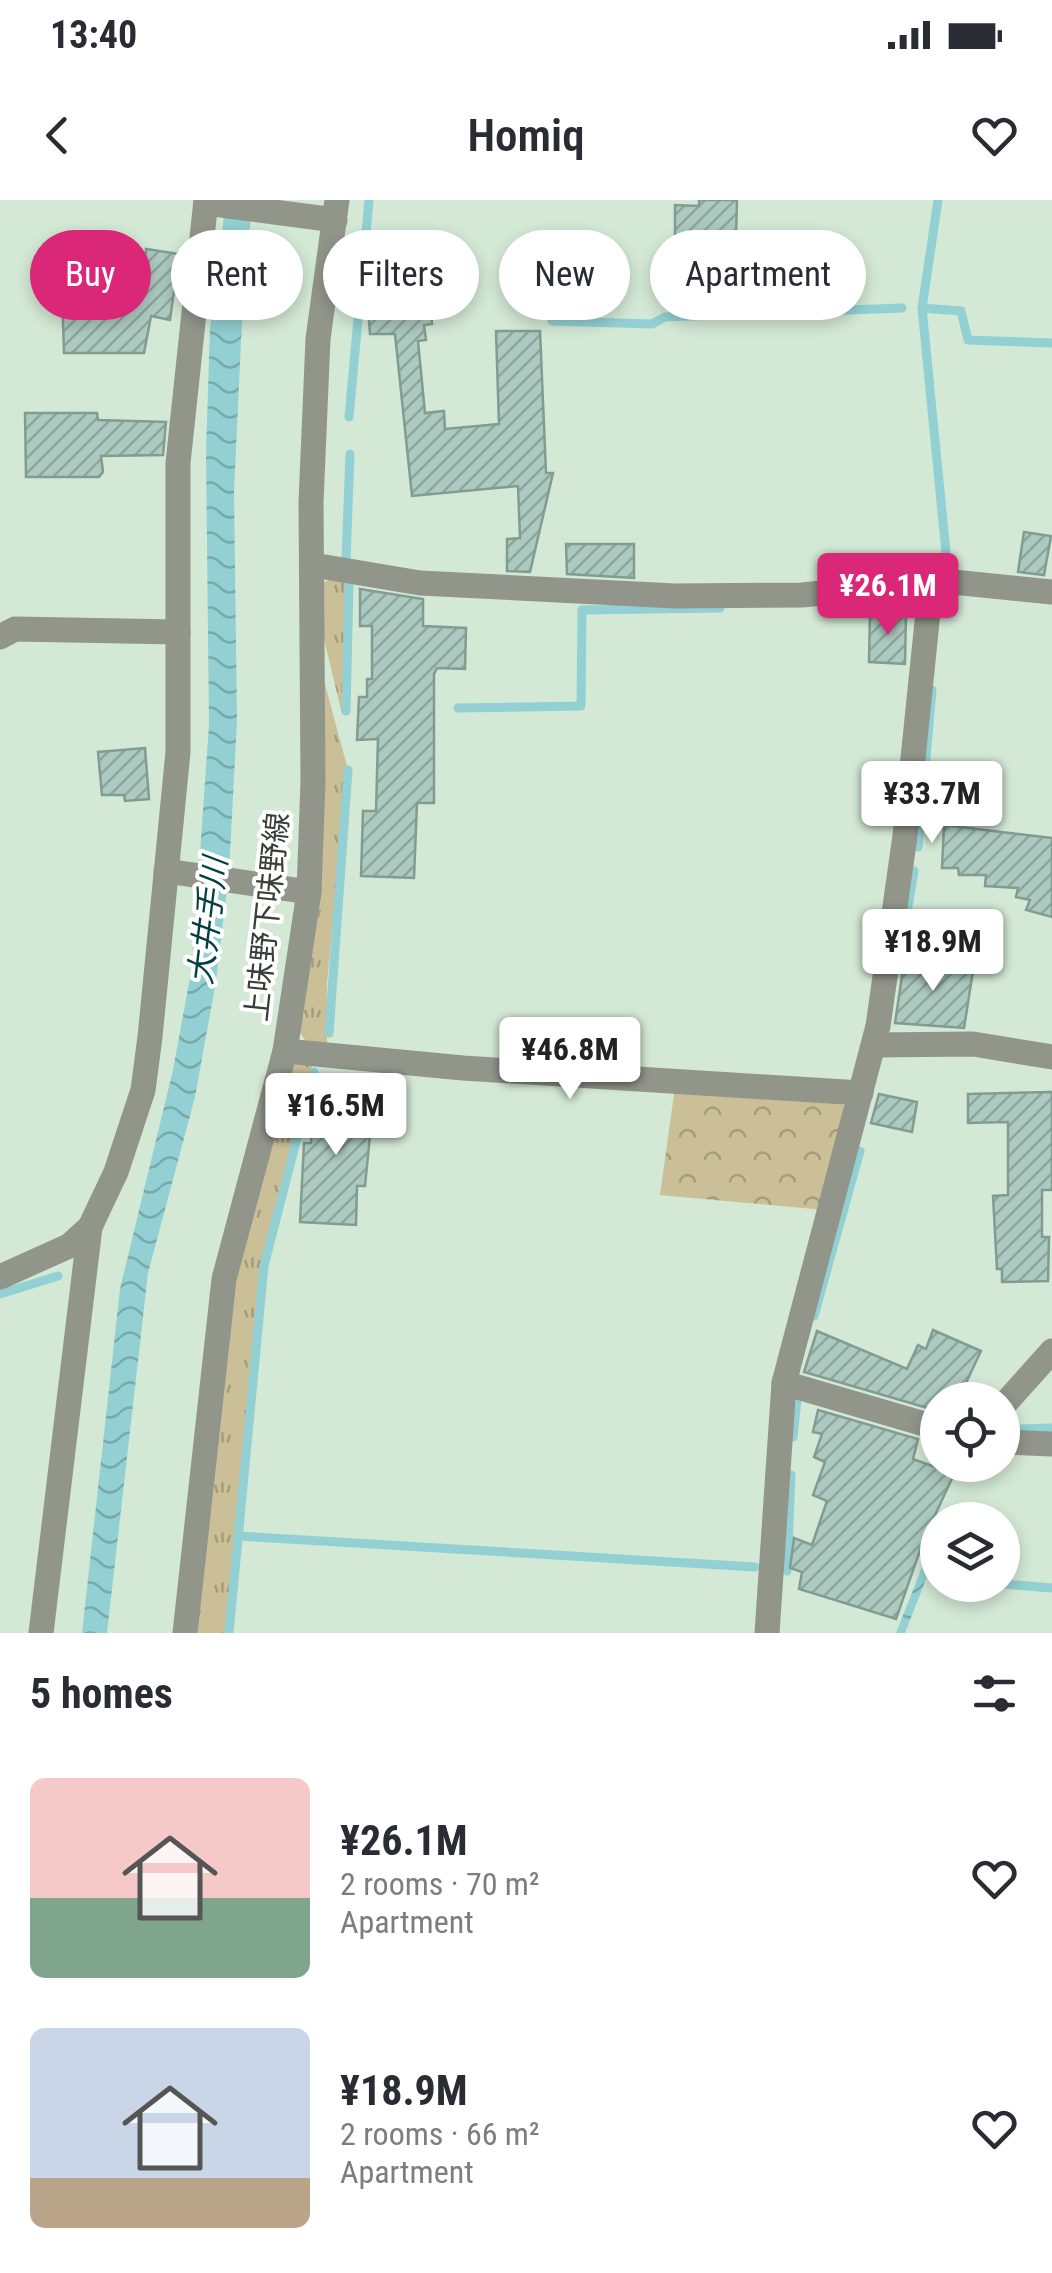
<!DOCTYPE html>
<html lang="en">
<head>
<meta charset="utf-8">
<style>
	:root { --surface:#fff; --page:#f7f7f7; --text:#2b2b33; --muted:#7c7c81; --accent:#db2777 }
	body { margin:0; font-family:"Roboto Condensed","Noto Sans JP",sans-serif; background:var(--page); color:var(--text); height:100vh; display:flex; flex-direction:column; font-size:38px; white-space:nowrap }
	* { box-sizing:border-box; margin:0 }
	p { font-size:32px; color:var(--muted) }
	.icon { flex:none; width:55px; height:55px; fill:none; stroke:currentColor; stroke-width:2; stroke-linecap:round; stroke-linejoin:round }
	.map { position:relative; height:1433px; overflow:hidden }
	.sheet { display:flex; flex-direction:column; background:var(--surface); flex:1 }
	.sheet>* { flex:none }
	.banner { position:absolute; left:30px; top:30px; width:992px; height:90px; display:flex; gap:20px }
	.buttons { position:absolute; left:920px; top:1182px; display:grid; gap:20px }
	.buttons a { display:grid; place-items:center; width:100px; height:100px; border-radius:50%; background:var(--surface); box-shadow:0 5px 15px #0003; font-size:50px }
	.price { position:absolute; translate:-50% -85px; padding:0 22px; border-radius:10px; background:#fff; color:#222; font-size:32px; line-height:65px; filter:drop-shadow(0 2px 5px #0008) }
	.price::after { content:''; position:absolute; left:50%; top:60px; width:30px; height:22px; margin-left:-15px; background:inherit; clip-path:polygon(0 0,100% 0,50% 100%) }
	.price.on { background:var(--accent); color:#fff }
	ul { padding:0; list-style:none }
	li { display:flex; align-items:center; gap:30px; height:250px; padding:0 30px }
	li span { display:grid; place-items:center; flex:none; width:280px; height:200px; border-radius:15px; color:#555 }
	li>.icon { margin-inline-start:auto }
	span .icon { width:120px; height:120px; fill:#fffc; stroke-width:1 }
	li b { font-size:42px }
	h2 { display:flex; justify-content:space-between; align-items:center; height:120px; padding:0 30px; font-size:42px }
	.tag { padding:0 35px; border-radius:45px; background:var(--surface); box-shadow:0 5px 15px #0003; font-size:35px; line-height:90px }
	.tag.on { background:var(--accent); color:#fff }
	.status { display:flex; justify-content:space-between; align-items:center; height:70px; padding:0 50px; background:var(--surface); direction:ltr }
	.status svg { height:28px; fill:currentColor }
	header { display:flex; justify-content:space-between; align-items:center; height:130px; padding:0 30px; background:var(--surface); font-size:45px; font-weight:600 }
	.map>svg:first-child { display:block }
	.grass { fill:url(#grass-tufts) }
	.park { fill:url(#park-crowns) }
	.water { fill:url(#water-waves) }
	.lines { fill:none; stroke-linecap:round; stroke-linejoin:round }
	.stream { stroke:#92d0d3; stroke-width:9 }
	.building { fill:url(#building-hatch); stroke:#809c93; stroke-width:2.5 }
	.minor { stroke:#91958a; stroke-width:25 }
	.labels { text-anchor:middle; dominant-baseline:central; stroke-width:8; stroke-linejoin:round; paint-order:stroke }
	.street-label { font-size:30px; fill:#363f37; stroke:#fff }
	.water-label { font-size:32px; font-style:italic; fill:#023f42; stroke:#fff }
</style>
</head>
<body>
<div class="status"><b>13:40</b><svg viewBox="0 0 49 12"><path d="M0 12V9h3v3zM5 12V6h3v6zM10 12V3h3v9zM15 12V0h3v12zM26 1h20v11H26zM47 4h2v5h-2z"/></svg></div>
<header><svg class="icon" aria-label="back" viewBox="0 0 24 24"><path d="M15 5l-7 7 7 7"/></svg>Homiq<svg class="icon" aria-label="heart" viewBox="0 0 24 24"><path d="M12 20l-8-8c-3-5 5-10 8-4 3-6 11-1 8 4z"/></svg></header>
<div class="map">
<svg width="1052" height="1433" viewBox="0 0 1052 1433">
	<defs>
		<pattern id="grass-tufts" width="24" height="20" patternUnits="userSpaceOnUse" patternTransform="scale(2.5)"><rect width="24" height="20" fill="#cabf97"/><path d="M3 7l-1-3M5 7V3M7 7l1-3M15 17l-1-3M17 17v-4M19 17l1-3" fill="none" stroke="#a59d7c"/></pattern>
		<pattern id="park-crowns" width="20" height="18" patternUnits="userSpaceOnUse" patternTransform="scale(2.5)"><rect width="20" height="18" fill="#cabf97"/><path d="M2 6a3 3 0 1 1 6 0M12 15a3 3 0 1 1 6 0" fill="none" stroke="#a59d7c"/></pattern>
		<pattern id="water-waves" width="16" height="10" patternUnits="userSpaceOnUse" patternTransform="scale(2.5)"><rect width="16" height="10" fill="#92d0d3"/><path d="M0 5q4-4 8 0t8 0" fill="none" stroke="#78aaac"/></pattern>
		<pattern id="building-hatch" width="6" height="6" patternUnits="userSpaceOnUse" patternTransform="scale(2.5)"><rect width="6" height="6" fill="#accac0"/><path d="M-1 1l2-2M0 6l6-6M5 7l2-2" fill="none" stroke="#8da59d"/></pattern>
	</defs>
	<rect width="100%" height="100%" fill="#d3e8d5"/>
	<g class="grass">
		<path d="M347,373L344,513L342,514L318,414L324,382Z"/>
		<path d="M320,466L347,566L327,784V854L308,844L296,827Z"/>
		<path d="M313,861L261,1066L225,1433H191L231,1083L290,869L298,862Z"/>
	</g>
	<path class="park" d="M675,887L834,899L843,905L846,916L825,1010L660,995Z"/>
	<g class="water">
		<path d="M226,0H253L244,78L234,291L237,520L229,672L216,781L195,897L148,1073L107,1433H82L120,1089L173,870L192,767L209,525L206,253L210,128Z"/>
		<path d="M937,1329V1351L905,1433H896Z"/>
	</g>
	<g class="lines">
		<g class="stream">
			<path d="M938,0L922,108L948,373"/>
			<path d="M922,108L961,111L968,140L1052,143"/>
			<path d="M552,121L652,124L665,117L902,108"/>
			<path d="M349,217L369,0"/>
			<path d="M346,360L350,254"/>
			<path d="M458,508L581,506L582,410L720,408"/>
			<path d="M346,511L349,384"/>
			<path d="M918,647L932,490"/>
			<path d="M907,712L914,671"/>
			<path d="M329,833L348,570"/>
			<path d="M0,1094L58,1076"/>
			<path d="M814,1116L860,951"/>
			<path d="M1009,1235L1019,1229L1052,1228"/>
			<path d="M793,1237L797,1200"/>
			<path d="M239,1336L755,1367"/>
			<path d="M787,1371L791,1275"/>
			<path d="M1002,1384L1052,1388"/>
			<path d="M229,1433L264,1066L314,872"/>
		</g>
	</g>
	<g class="building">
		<path d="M699,0H737L736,38H675V5L699,6Z"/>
		<path d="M76,38L146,53V49L179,54L170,120L151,116L144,153H64L62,91Z"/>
		<path d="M397,42L405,96L430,93L432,124L424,125L426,140L418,141L425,213L444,211L445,229L499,224L496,131H540L546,273H553L530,372L507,371V339L520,338L518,286L412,296L395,134H370L368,108H364L367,74L375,75L372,45Z"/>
		<path d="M25,213H97L98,220L166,222L163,255L101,256L103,272L99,277H26Z"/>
		<path d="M1024,332L1051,336L1044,375L1018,372Z"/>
		<path d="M566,344H634V378L567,374Z"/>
		<path d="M360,389L423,399V426L466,428L465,469L437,468L434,474V603H417L414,678L361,676L363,611H376L378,539L357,540L359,497H367V479H372V426H360Z"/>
		<path d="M870,412L906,414L905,464L869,462Z"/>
		<path d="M145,548L149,599L125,601L124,595H102L98,552Z"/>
		<path d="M944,625L1052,638V717L1026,710L1030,700L1016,697L1018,688L985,686L986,675H959L958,668H942Z"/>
		<path d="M905,756L973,771L964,828L895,823Z"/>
		<path d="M1052,892V990H1042V1037H1049L1048,1081L1002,1082V1069H997L993,996L1008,995V922L968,923V894Z"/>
		<path d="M313,894L374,895L365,986H357L356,1025L300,1022L304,943H311Z"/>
		<path d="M879,894L917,902L912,932L871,923Z"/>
		<path d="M933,1130L981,1151L958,1200H938V1211L804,1172L817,1131L907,1169L918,1145L926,1149Z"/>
		<path d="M818,1210L918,1239L913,1259L954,1274L924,1339L896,1419L799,1389L802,1372L790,1368L794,1338L812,1345L827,1301L813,1295L825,1262L814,1257L822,1234L813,1232Z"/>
	</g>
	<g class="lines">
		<g class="minor">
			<path d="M206,3L335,20"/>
			<path d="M313,365L420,383L675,396L802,395L943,381L1052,392"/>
			<path d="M0,437L15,429L178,432"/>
			<path d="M166,671L309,692"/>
			<path d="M874,845L973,844L1052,857"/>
			<path d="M285,851L463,868L861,893"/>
			<path d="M0,1077L69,1046L90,1027"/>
			<path d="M784,1183L938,1228"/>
			<path d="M1002,1207L1052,1151"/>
			<path d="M1002,1242L1052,1244"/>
			<path d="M41,1433L90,1027L116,972L143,890L150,837L178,552V263L206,0"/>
			<path d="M185,1433L224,1079L285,851L309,692L313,581L311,302L318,139L337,0"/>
			<path d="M767,1433L784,1183L878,826L905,636L931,383"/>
		</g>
	</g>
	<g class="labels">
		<g class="street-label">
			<text transform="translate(267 717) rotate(-84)">上味野下味野線</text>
		</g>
		<g class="water-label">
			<text transform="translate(208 721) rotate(-83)">大井手川</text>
		</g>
	</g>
</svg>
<div class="buttons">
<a><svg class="icon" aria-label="locate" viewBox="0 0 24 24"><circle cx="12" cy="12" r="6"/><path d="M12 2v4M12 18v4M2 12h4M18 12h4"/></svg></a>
<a><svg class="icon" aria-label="layers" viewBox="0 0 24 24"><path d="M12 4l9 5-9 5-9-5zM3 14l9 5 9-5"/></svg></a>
</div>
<b class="price on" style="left:888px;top:438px">¥26.1M</b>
<b class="price" style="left:932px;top:646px">¥33.7M</b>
<b class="price" style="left:933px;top:794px">¥18.9M</b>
<b class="price" style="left:570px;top:902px">¥46.8M</b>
<b class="price" style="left:336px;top:958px">¥16.5M</b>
<div class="banner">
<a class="tag on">Buy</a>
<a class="tag">Rent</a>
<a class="tag">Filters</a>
<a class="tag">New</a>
<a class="tag">Apartment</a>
</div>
</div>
<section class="sheet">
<h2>5 homes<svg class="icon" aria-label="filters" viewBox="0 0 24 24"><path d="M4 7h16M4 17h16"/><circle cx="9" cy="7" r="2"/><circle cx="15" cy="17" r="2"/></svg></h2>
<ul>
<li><span style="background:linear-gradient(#f6c9c9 60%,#7fa58c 0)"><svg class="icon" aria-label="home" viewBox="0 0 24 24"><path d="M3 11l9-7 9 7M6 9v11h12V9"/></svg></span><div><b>¥26.1M</b><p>2 rooms · 70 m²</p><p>Apartment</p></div><svg class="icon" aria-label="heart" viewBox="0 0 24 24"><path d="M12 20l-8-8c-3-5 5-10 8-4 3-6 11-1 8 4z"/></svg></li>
<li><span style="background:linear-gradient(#c9d6e8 75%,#b9a48a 0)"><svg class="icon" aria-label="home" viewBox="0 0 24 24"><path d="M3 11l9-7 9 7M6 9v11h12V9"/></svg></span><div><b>¥18.9M</b><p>2 rooms · 66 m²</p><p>Apartment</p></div><svg class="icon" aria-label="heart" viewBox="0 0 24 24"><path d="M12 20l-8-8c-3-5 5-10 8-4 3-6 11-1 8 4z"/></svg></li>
</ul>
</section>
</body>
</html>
